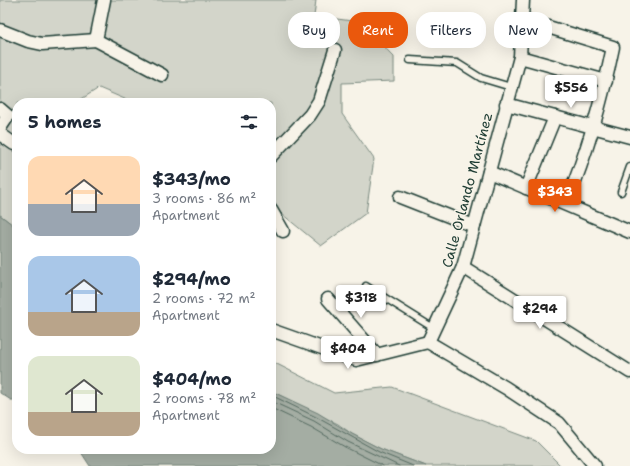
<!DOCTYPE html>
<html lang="en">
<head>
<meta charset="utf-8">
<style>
	:root { --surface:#fff; --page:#f6f6f7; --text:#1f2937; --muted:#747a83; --accent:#ea580c }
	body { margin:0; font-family:"Shantell Sans",sans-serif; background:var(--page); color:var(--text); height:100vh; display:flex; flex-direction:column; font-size:15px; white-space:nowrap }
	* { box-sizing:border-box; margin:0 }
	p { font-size:13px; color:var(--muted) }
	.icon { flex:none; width:22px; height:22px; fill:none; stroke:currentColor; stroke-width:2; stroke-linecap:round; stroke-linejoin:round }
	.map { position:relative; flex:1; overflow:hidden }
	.side { position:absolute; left:12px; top:98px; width:264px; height:356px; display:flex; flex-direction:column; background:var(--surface); border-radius:16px; box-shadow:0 4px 16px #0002 }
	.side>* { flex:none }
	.top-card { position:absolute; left:288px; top:12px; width:282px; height:36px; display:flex; gap:8px }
	.price { position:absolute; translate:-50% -34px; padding:0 9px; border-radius:4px; background:#fff; color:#222; font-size:13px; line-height:26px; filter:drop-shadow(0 1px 2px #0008) }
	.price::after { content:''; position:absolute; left:50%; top:24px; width:12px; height:9px; margin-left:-6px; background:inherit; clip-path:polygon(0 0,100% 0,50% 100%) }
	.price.active { background:var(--accent); color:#fff }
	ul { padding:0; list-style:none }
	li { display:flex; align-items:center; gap:12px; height:100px; padding:0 16px }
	li span { display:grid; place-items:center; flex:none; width:112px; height:80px; border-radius:12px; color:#555 }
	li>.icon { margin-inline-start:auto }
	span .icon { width:48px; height:48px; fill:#fffc; stroke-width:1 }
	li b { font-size:17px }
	h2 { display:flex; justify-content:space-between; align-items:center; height:48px; padding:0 16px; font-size:17px }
	.tag { padding:0 14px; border-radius:16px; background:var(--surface); box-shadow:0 4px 16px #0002; font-size:14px; line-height:36px }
	.tag.active { background:var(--accent); color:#fff }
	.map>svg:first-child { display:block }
	.green { fill:#d3d5ca; stroke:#79897f }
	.water { fill:#a4ada3; stroke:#6f8077 }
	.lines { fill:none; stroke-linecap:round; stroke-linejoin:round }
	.shore { stroke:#546a60; stroke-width:1 }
	.service-casing { stroke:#1f3d34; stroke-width:9 }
	.minor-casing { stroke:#1f3d34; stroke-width:15 }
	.service { stroke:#f7f3e8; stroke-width:6 }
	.minor { stroke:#f7f3e8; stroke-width:12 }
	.labels { text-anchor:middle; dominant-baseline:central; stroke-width:3; stroke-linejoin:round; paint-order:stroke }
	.street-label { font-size:14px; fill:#1f3d34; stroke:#f7f3e8 }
</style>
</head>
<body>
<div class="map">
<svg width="630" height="466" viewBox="0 0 630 466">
	<rect width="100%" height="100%" fill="#f7f3e8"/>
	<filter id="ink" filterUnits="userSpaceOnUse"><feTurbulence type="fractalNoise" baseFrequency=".025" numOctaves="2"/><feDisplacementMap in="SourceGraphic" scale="8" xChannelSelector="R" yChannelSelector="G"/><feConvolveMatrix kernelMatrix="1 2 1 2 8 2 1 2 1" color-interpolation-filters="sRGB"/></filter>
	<g filter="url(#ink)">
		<g class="green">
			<path d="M0,0H316L314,16L360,22L394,57V81L342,83V114L374,159L366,213L321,246L271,205V103H134L99,88L75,103H17V228L0,215Z"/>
			<path d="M271,361L334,393L392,387L536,441L561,466H426L381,449L352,434L338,424L271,391Z"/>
		</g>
		<g class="water">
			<path d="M0,215L17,228V400H11L0,393Z"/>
			<path d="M271,391L318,413L352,434L381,449L426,466H90L79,449H271Z"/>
		</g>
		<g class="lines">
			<g class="shore">
				<path d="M271,395L316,417L379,452L413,466"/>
				<path d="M271,401L314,421L348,442L399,466"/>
				<path d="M271,408L311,427L345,447L383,466"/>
			</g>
			<defs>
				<g id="service">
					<path d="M410,60L457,63L481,78L511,87"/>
					<path d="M621,192L630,167"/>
					<path d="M366,286L435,329"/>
				</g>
				<g id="minor">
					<path d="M104,0L96,40L162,75"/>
					<path d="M523,0L520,57L463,267L428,342L506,388L559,423L595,466"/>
					<path d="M522,19L613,47C602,101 587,153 566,204"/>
					<path d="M0,30L28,41L42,44L96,40"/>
					<path d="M520,57L606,81"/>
					<path d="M506,104L630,137"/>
					<path d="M0,109L8,116L0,128"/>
					<path d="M0,134L14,144"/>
					<path d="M271,156L310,115L319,101L335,50"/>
					<path d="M489,172L630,232"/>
					<path d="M526,188L555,117"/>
					<path d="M400,197L474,226"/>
					<path d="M271,210L283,231"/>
					<path d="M463,267L630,372"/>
					<path d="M328,299L377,355"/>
					<path d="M271,330L356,360L428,342"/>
				</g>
			</defs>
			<use href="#service" class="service-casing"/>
			<use href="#minor" class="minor-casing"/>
			<use href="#service" class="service"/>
			<use href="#minor" class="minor"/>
		</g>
	</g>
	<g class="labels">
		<g class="street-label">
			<text transform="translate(467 190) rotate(-75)">Calle Orlando Martínez</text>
		</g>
	</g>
</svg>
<b class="price" style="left:571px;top:109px">$556</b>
<b class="price active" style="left:555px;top:213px">$343</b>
<b class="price" style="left:361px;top:319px">$318</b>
<b class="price" style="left:540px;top:330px">$294</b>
<b class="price" style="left:348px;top:370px">$404</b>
<div class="top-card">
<a class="tag">Buy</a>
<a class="tag active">Rent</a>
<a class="tag">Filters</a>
<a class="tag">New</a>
</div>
<section class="side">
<h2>5 homes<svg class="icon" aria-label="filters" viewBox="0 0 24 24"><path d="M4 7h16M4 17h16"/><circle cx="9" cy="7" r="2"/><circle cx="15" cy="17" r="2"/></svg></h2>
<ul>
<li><span style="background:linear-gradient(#ffd9b3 60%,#9aa5b1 0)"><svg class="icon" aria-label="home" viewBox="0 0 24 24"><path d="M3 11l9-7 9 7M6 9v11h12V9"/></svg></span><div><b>$343/mo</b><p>3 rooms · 86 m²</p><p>Apartment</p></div></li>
<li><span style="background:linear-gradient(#a9c7e8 70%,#b9a48a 0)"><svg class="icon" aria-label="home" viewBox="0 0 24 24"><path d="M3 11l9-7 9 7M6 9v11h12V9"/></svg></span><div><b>$294/mo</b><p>2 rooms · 72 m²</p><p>Apartment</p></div></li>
<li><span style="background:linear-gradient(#dfe7d0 70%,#b9a48a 0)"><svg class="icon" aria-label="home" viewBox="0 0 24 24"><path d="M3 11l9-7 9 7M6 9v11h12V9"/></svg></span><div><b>$404/mo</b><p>2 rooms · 78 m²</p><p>Apartment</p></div></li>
</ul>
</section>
</div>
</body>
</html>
